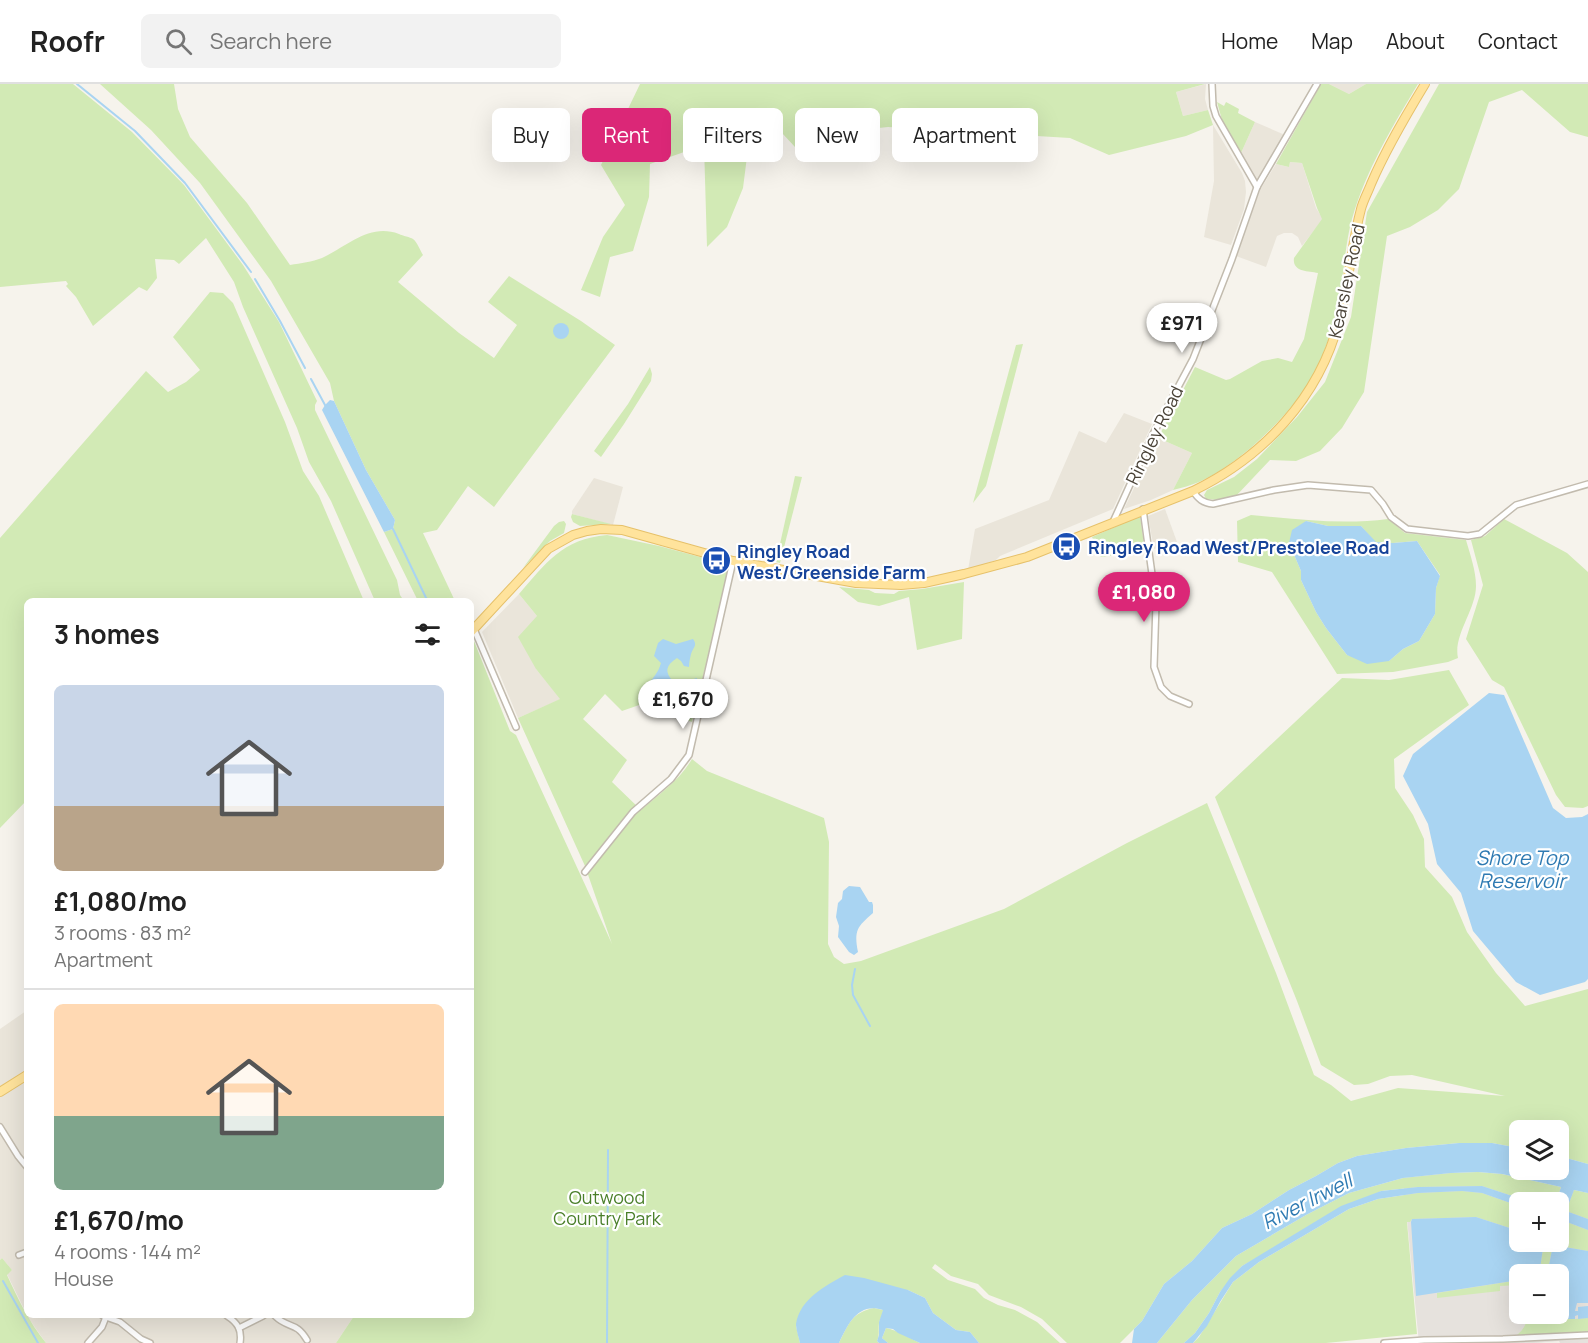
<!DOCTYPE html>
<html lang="en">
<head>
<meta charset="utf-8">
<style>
	:root { --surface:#fff; --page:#f2f2f2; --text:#222; --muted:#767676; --line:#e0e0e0; --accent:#db2777 }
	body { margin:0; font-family:Manrope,sans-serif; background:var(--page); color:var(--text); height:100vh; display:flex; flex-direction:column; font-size:22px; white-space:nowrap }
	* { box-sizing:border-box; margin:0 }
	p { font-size:20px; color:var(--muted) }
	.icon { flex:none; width:33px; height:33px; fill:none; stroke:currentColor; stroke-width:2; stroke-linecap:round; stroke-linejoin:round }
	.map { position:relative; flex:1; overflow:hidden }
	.side { position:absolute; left:24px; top:514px; width:450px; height:720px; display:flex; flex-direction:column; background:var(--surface); border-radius:9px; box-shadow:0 6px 24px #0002 }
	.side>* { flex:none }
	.hud { position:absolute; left:492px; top:24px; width:570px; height:54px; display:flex; gap:12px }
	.buttons { position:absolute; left:1509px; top:1036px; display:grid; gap:12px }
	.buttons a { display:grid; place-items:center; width:60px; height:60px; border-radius:9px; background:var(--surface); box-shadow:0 6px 24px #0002; font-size:30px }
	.price { position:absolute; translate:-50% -51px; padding:0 14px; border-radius:21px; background:#fff; color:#222; font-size:20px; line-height:39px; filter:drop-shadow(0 2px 3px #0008) }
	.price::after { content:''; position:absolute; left:50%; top:36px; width:18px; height:14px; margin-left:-9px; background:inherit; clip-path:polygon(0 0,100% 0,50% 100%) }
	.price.on { background:var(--accent); color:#fff }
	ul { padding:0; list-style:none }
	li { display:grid; align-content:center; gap:12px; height:318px; padding:0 30px }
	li+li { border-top:2px solid var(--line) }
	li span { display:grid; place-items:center; height:186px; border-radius:9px; color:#555 }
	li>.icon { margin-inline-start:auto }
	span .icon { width:108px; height:108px; fill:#fffc; stroke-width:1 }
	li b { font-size:26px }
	h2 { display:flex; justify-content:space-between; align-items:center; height:72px; padding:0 30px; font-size:26px }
	.chip { padding:0 21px; border-radius:9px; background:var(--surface); box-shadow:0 6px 24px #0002; font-size:21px; line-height:54px }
	.chip.on { background:var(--accent); color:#fff }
	header { display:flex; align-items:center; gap:36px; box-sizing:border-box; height:84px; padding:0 30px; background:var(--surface); border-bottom:2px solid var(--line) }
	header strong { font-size:28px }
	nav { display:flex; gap:33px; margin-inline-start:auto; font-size:21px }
	.search { width:420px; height:54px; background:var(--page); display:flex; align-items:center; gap:15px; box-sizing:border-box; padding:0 21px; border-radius:9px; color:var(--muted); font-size:22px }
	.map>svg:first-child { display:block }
	.residential { fill:#eae5da }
	.industrial { fill:#e6e2dd; fill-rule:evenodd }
	.green { fill:#d2eab5; fill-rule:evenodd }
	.water { fill:#a9d4f2 }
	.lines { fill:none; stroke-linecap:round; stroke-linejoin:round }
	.stream { stroke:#a9d4f2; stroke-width:2 }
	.minor-casing { stroke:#c2bbae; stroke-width:8 }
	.primary-casing { stroke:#e6c16a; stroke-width:10 }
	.minor { stroke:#fff; stroke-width:5 }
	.primary { stroke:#ffe39c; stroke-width:8 }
	.labels { text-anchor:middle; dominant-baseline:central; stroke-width:4.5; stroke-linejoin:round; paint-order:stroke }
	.street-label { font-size:18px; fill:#4b4439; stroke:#fff }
	.transit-label { font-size:18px; font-weight:bold; fill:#164399; stroke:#fff; text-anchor:start }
	.park-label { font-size:18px; fill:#4a7f2a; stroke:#fff }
	.water-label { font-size:20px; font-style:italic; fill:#2e7ab2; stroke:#fff }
</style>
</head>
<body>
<header>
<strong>Roofr</strong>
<div class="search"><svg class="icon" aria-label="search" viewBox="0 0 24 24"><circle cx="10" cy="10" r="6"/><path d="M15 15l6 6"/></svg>Search here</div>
<nav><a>Home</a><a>Map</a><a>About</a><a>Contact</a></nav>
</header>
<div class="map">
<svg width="1588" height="1259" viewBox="0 0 1588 1259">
	<rect width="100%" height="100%" fill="#f6f3ec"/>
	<g class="residential">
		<path d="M1206,0L1205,15L1208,26L1183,32L1176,8Z"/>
		<path d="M1329,0H1366L1349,10Z"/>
		<path d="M1255,38L1285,51L1257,98L1241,69Z"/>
		<path d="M1213,41L1242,89L1245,97L1246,108L1244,125L1231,161L1204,153L1214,97Z"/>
		<path d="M1290,78L1302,79L1316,124L1323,135L1302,162L1298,153L1292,149H1284L1277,152L1266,183L1236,172L1260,106L1276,80L1289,83Z"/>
		<path d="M1124,329L1152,340L1113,425L1000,472L996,476L968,486L975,445L1049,416L1079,347L1106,359Z"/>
		<path d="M1158,354L1192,369L1173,406L1151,416L1124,425Z"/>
		<path d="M594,394L623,403L613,441L572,430V427Z"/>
		<path d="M1165,425L1177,458L1154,465L1148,432Z"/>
		<path d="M519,510L537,532L536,585L561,615L518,634L482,548Z"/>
		<path d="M27,924V1231L7,1190L12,1186L2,1174L0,1176V945L26,927V925Z"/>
		<path d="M27,1232H354L336,1259H46Z"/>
	</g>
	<path class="industrial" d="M1451,1089L1588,1109V1259H1560L1559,1257L1533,1259H1419L1403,1094ZM1520,1119H1558V1158H1520ZM1520,1191H1558V1230H1520Z"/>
	<g class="green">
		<path d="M0,0H73L132,48L184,101L243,181L279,238L317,317L315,321V326L397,496L400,511L404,517H375L331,417L309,378L297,344L243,223L234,198L206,154L179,180L174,176L155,175L157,194L147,207L139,203L93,242L76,213L66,202L68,200L66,197L0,203Z"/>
		<path d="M100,0H174L178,25L190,53L247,119L290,181C301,179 312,178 322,174C348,162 369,139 399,150C403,152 410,153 413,155C417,158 420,166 423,171L398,198L459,249L494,274L517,241L488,218L509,192L581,237L615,261L494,423L468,402L437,446L423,449L455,517H418L384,448L393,445L395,436L366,386L334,317L330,299L271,197L200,99L151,46Z"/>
		<path d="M640,0H1205L1176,8L1183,32L1208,26L1213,41L1186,52L1109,71L1070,54L888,43L821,50L795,63L769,35L749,57L743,104L727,143L707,163L704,61L650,80L649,113L633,167L610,173L600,213L581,206L603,153L625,121L601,81Z"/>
		<path d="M1321,0H1329L1349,10L1366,0H1418C1392,43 1366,86 1352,135C1344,164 1344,196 1337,225C1332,247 1324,270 1314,290C1294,328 1239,381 1199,398C1191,401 1182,404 1173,406L1192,369L1158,354L1195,283L1226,296L1230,295L1262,277L1278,274L1292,278L1304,255L1318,189C1308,187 1292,188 1294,174L1322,135L1317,124L1302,79L1290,78L1289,83L1276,80Z"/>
		<path d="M1439,0H1588V53L1570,48L1522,6L1489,18L1459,105L1438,126L1410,143L1387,152L1364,308L1342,344L1320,367L1296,377L1270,376L1236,412L1219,416L1206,415L1204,411L1207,406L1234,393L1257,375L1297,333L1325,298L1351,233L1367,128Z"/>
		<path d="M1217,18L1224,22L1226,18L1239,25L1238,29L1255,38L1241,69L1222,36Z"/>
		<path d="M210,208L223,209L233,219L285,338L303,387L319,412L364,517L27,518V716L0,744V454L146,287L168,308L186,298L200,286L173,253Z"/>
		<path d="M1023,260L986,402L973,419L1016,261Z"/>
		<path d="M650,283L652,290L651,297L624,340L601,373L594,367L628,320Z"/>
		<path d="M795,392L802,393L780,479L776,478Z"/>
		<path d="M572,430L611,440L580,442L573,438L571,433Z"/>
		<path d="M1251,431C1297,435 1342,441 1388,435L1405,449L1466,456C1470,470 1476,487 1476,502C1476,526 1453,551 1458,574L1448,578L1393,588L1337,590L1272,488L1238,478L1237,437ZM1306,437L1328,442H1361L1375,458L1393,459L1417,457L1440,491L1436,504L1435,530L1419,557L1403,565L1389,577L1347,571L1326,544L1316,528L1301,496V487L1289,459Z"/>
		<path d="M1140,432L1144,460L1118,471L1101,473L1092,453Z"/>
		<path d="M1504,435L1567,469L1588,488V722L1583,724L1565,723L1556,711L1504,603L1492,596L1466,555L1483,501L1471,456L1485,452Z"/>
		<path d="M564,437L566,440L564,449L550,457L523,484L554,442L559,438Z"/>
		<path d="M607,451L659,462L730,481L692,638L642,620L622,627L605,610L583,635L627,676L612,698L641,726C659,710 679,697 692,675L707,687L824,734L829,758L828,860L834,873L844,880L861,877L1004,825L1127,759L1207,719L1276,889L1314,991L1331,1001L1351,1017L1398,1004L1505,1012L1412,991L1390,992L1368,1000L1354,1001L1321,981L1297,917L1215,713L1342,594L1389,596L1449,586L1469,621L1394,675L1395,704L1413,731L1424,755L1425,783L1452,813L1467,848L1496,889L1525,922L1588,905V1080L1559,1072L1558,1047H1520L1519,1064L1492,1059H1459L1406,1064L1357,1072L1338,1079L1316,1092L1289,1106L1252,1130L1222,1144L1192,1177L1164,1200L1142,1237L1120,1259H1067L1042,1235L1021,1223L989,1211L978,1200L951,1192L935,1180L932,1184L948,1196L975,1205L984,1214L998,1221L1015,1226L1037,1238L1060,1259H979L970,1248L956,1246L933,1229L925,1214L908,1206L796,1242L800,1259H336L354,1232H471V559L474,557L510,647L516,651L593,818L612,860L585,782L518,634L560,615L536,585L518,553L537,532L519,510C546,479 562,455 607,451Z"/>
		<path d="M964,498L962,555L917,566L909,513L879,522L858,518L839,503L869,506L875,509L894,510L899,507L922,505Z"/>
		<path d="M1478,1088L1502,1090L1561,1103L1556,1119H1534L1482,1102L1418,1103L1381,1107L1242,1182L1220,1208L1209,1229L1195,1249L1184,1259H1157L1192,1216L1236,1172L1306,1131L1349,1109L1403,1094L1451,1089Z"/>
		<path d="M1574,1106L1588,1109V1135L1566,1127Z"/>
		<path d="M1462,1107L1482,1109L1519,1122V1147L1476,1133L1412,1135L1410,1138H1407L1417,1250L1326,1259H1193L1199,1253L1233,1198L1259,1178L1349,1125L1378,1115L1418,1109Z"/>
		<path d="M1559,1135L1588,1146V1167L1553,1161L1547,1191H1539L1544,1158H1558Z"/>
		<path d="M2,1174L12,1186L7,1191C18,1215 29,1238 46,1259H0V1176Z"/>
		<path d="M1519,1196V1201L1500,1202V1207L1437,1214V1209Z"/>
		<path d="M874,1224L883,1226C883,1231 880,1235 879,1239C878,1246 880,1250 877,1257L879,1259H839C848,1241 852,1228 874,1224Z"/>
		<path d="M1528,1230H1538V1235H1575L1588,1234V1248L1514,1253C1523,1247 1527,1240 1528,1230Z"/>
		<path d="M886,1244C897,1246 909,1254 920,1259H888L882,1254Z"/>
	</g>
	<g class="water">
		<circle cx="561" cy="247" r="8"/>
		<path d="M330,316L334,317L366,386L395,436L393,445L384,448L322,326L325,321Z"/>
		<path d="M1306,437L1328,442H1361L1376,458L1393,459L1417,457L1440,492L1436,504L1435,530L1419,557L1403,565L1389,577L1367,580L1347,571L1326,544L1316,528L1301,496V487L1289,459L1292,446Z"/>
		<path d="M663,555L676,560L693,555C698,562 693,563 691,570C690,574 689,579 689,583L684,582L681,577L677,574C666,581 664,588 673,597L684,598L697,594L693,616C678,619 653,621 647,603C652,594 658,590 661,579L654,572L658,559Z"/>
		<path d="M1489,609L1504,611L1553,724L1566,734L1582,733L1588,730V895L1585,898L1540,911L1516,898L1473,847L1461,809L1437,780L1428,740L1403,692L1413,670Z"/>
		<path d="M849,802L860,803L869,818H872L873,821V829C857,843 854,846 858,868L854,871L849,868L838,853L839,842L836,833L838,819L842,815L843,807Z"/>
		<path d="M1459,1059H1492L1519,1064L1520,1086H1558L1559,1072L1588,1080V1109L1574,1106L1566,1127L1588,1135V1146L1559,1135L1558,1119H1556L1561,1103L1502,1090L1478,1088L1451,1089L1403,1094L1349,1109L1306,1131L1236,1172L1192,1216L1157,1259H1132L1134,1245L1142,1237L1164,1200L1192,1177L1222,1144L1252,1130L1289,1106L1316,1092L1338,1079L1357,1072L1406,1064Z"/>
		<path d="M1482,1102L1534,1119H1520L1519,1122L1482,1109L1462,1107L1418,1109L1378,1115L1349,1125L1259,1178L1233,1198L1220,1218L1207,1242L1193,1259H1184L1195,1249L1209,1229L1220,1208L1230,1194L1242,1182L1341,1122L1381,1107L1418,1103Z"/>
		<path d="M1476,1133L1519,1147L1520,1158H1544L1539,1191H1520L1519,1196L1416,1212L1411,1138L1412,1135Z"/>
		<path d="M1553,1161L1588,1167V1219H1577L1575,1227H1578V1223L1588,1222V1234L1578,1235V1231L1575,1232V1235H1537L1538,1230H1558V1191H1547Z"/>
		<path d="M845,1191L864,1194L908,1206L925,1214L933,1229L956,1246L970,1248L979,1259H920L898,1249L893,1245L886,1244L882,1254L888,1259H879L877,1257L879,1251V1238L883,1226C858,1218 848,1240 839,1259H800C799,1254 796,1246 796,1240C800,1215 825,1202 845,1191Z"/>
	</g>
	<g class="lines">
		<g class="stream">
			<path d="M77,0L135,47L185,99L251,188"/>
			<path d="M255,195L280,237L305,284"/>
			<path d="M311,295L325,321"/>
			<path d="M393,445L428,518"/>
			<path d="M855,885L852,901L853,911L870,942"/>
			<path d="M3,1197L38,1259"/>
			<path d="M607,1259L608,1066"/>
		</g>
		<defs>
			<g id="minor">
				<path d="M1212,0L1213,22L1216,32L1257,103"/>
				<path d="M1193,407C1198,415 1203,419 1213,420L1274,406L1308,401L1371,406L1383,420L1391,433L1407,445L1468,452L1480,450L1516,421L1588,400"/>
				<path d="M1143,425L1156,519L1154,583L1161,603L1170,612L1189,620"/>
				<path d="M1113,438L1153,350L1193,275L1232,175L1257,103L1317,0"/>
				<path d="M474,545L516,643"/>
				<path d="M585,788L633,728L671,695L689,671L733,477"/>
				<path d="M0,1043L18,1072L27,1083"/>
				<path d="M19,1171L27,1168"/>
				<path d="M103,1232L120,1238L141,1255L150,1259"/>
				<path d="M227,1232C238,1239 242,1246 240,1259"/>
				<path d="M275,1232C288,1245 296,1237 307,1256"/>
				<path d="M239,1244L263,1232"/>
				<path d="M88,1259L102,1243L106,1233"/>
				<path d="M1384,1259L1424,1256L1503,1255L1588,1251"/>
			</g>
			<g id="primary">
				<path d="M471,548L548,465L573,451L587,447L601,445L622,446L733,477L856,499L901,501L924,499L964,490L1027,473L1193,407C1263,373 1319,314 1339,237C1349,200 1351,162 1361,125C1363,117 1368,108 1371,100C1386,65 1405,33 1425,0"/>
				<path d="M0,1008L27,991"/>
			</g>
		</defs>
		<use href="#minor" class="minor-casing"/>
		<use href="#primary" class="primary-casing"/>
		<use href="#minor" class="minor"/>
		<use href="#primary" class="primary"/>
	</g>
	<defs>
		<symbol id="bus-disc" viewBox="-11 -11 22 22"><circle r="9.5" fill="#1a4fb4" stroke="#fff"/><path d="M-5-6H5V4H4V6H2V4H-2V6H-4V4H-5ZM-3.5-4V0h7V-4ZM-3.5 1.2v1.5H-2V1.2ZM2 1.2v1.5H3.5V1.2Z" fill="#fff"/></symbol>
	</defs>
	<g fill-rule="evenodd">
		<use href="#bus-disc" x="1050" y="446" width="33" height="33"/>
		<use href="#bus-disc" x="700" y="460" width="33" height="33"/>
	</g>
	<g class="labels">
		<g class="street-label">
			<text transform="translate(1346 197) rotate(-78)">Kearsley Road</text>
			<text transform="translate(1154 351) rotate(-64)">Ringley Road</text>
		</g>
		<g class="transit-label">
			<text x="1088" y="463">Ringley Road West/Prestolee Road</text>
			<text x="737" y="467">Ringley Road<tspan x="737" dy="21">West/Greenside Farm</tspan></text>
		</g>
		<g class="park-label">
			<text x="607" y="1113">Outwood<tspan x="607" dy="21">Country Park</tspan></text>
		</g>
		<g class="water-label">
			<text x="1522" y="773">Shore Top<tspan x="1522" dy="23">Reservoir</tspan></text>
			<text transform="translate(1307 1117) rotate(-27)">River Irwell</text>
		</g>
	</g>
</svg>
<div class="buttons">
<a><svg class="icon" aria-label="layers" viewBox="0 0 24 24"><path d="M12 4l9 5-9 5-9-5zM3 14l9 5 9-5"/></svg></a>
<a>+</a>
<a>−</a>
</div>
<b class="price" style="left:1182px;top:270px">£971</b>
<b class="price on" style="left:1144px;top:539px">£1,080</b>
<b class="price" style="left:683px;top:646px">£1,670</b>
<div class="hud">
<a class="chip">Buy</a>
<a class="chip on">Rent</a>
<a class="chip">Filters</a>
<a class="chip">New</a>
<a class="chip">Apartment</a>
</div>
<section class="side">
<h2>3 homes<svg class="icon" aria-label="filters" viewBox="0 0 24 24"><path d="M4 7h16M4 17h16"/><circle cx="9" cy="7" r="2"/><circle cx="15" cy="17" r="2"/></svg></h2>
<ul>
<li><span style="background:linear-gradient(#c9d6e8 65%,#b9a48a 0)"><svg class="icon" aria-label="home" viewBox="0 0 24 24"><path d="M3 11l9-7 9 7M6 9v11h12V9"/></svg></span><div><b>£1,080/mo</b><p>3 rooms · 83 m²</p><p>Apartment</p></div></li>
<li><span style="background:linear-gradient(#ffd9b3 60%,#7fa58c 0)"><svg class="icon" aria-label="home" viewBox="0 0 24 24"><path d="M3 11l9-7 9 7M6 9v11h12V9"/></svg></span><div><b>£1,670/mo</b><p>4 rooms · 144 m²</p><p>House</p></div></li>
</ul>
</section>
</div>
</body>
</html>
